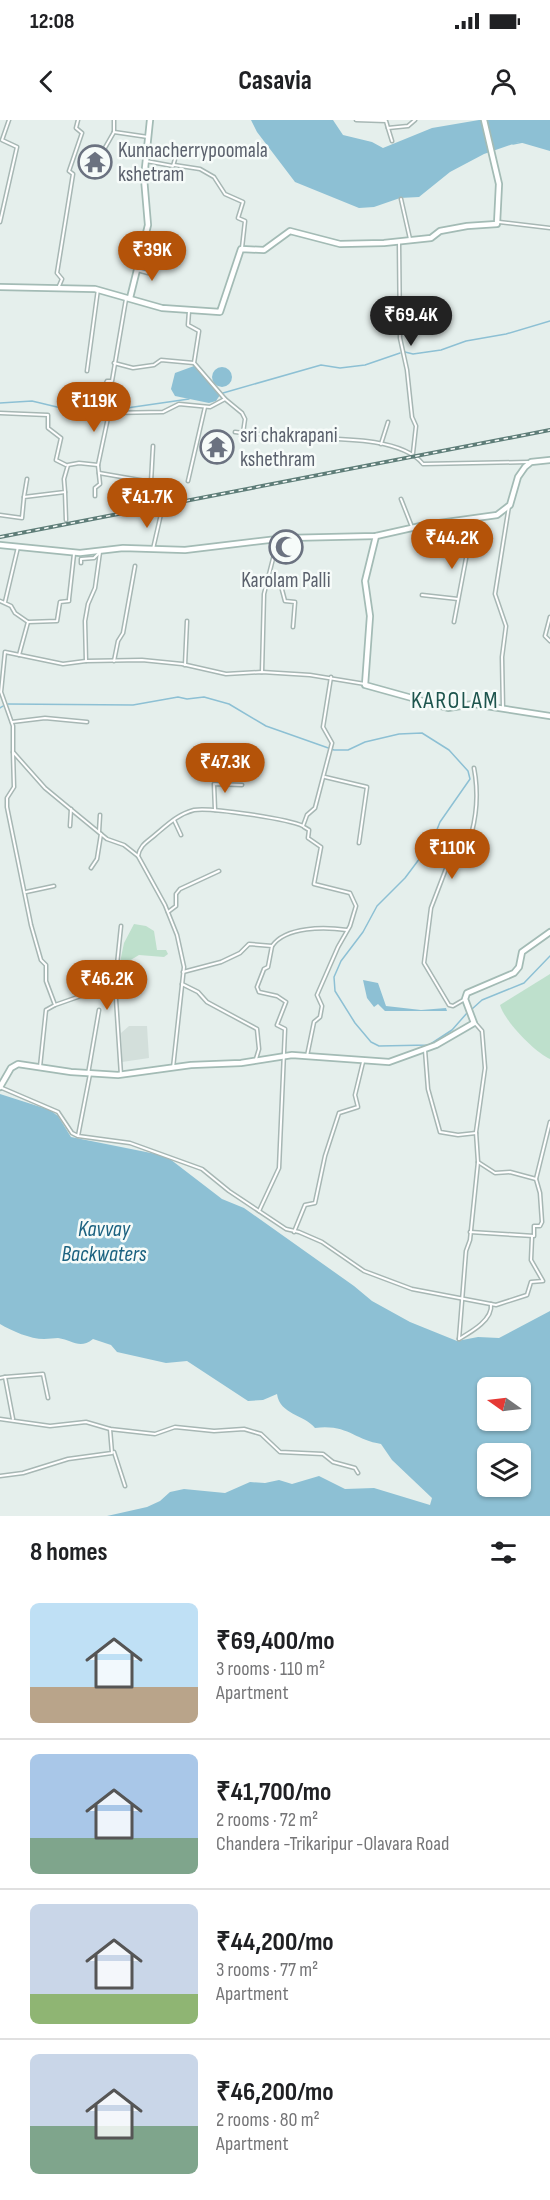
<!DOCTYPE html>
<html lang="en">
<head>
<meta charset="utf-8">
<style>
	:root { --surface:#fff; --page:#f6f6f6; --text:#202124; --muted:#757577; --line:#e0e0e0; --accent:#b45309 }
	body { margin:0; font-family:"Sofia Sans Condensed",sans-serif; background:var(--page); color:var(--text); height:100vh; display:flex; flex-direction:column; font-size:22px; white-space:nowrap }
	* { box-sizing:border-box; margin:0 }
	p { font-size:20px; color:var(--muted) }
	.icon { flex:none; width:33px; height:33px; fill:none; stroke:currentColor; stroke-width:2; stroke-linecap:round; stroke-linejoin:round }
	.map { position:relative; height:1396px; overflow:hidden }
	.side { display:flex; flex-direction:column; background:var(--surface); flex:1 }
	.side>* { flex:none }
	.needle { width:39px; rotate:284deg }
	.controls { position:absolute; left:477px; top:1257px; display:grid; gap:12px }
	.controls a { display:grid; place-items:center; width:54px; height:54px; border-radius:9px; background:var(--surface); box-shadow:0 2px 4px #0004; font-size:30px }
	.price { position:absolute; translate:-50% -51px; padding:0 14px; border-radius:21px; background:var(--accent); color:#fff; font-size:20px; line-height:39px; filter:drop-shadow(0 2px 3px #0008) }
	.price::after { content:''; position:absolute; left:50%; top:36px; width:18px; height:14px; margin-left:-9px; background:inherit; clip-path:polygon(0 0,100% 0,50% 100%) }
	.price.current { background:#222; color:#fff }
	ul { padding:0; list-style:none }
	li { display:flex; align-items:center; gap:18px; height:150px; padding:0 30px }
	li+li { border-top:2px solid var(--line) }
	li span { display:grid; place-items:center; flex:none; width:168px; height:120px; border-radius:9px; color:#555 }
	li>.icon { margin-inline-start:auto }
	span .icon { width:72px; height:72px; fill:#fffc; stroke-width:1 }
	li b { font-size:26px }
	h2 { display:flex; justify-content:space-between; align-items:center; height:72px; padding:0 30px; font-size:26px }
	.status { display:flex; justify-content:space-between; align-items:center; height:42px; padding:0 30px; background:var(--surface); direction:ltr }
	.status svg { height:16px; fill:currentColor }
	header { display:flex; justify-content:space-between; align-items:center; height:78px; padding:0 30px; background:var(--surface); font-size:27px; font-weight:700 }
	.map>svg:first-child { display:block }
	.built { fill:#d3dfdb }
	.green { fill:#bee0cc }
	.water { fill:#8dc0d4; fill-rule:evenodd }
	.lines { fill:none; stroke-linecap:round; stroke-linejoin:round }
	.stream { stroke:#8dc0d4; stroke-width:1.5 }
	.minor-casing { stroke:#a7b7b4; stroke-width:5 }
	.secondary-casing { stroke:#a3bbb5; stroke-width:8 }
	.minor { stroke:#fff; stroke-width:2 }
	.secondary { stroke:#fff; stroke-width:4.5 }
	.rail-casing { stroke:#5e7d78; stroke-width:4 }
	.rail { stroke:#f6fbf9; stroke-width:1.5; stroke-dasharray:4.5; stroke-linecap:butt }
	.labels { text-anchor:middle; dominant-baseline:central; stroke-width:5; stroke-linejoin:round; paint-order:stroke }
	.worship-label { font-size:21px; fill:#5b616d; stroke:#f6fbf9; text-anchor:start }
	.water-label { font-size:22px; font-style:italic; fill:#1b6280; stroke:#f6fbf9 }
	.quarter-label { font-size:24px; letter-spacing:1.5px; fill:#1e554e; stroke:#f6fbf9 }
</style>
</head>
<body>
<div class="status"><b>12:08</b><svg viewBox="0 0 49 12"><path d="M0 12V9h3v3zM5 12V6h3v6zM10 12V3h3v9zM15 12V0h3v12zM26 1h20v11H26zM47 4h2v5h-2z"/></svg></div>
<header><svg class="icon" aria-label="back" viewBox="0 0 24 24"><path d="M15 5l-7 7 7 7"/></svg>Casavia<svg class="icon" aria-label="person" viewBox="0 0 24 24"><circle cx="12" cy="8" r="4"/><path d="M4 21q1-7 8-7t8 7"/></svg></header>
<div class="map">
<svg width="550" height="1396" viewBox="0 0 550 1396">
	<rect width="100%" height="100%" fill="#e5efec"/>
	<path class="built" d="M129,906H147L149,938L122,942L121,913Z"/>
	<g class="green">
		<path d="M134,804L146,806L154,811L157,830H166L168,834L164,837L139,835L119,847L124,823Z"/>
		<path d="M550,854V939C535,932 505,902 500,885Z"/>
	</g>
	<g class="water">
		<path d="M251,0H333L343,15L372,22L383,28L432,8L479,0H550V31L519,22L484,34L450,52L419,77L400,78L374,87L359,88L295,62L257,12Z"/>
		<path d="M194,246L220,275L216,281L209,283L175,276L171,269L175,253Z"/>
		<circle cx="222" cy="257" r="10"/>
		<path d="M363,860L378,863L386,886L421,890L446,888L447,891H385L378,884L374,887L367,878Z"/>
		<path d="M0,974L50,990L58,996L71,1017L166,1036L222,1079L244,1088L354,1166L372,1181L410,1202L457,1221L478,1217L499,1218L550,1191V1396H107L147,1387L160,1381L170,1372L184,1369L225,1373L250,1362L265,1363L279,1360L292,1364L319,1356L345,1369L374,1368L430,1385L432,1378L392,1340L381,1324C354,1320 348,1304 315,1308C304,1294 280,1295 277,1274L263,1280L248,1281L187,1241L166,1243L117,1232L111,1225L93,1219C79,1230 73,1220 58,1218C54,1218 49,1219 44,1219C30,1219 12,1211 0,1204ZM488,1268H520V1300H488ZM488,1334H520V1366H488Z"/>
	</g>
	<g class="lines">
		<g class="stream">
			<path d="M513,24L523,22"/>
			<path d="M405,232L413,234L441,230L466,221L506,214L550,201"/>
			<path d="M223,273L321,245L340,248L365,245L400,233"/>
			<path d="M0,283L32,281L57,287L106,291L189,279"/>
			<path d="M8,584L133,585L178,577L187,579L204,577L229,584L266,606L334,630H348L365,622L399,614L422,613L449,630L468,651L470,659L440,702L432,722L405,758L377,786L363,812L341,841L334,857L335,871L355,903L371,922L379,926L429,925L452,910L467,893"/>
			<path d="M0,588L3,586"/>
			<path d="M472,889L482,880L524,863L550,836"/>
		</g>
		<defs>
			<g id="minor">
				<path d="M114,0V12"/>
				<path d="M356,0L386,1L388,8L408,6L415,0"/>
				<path d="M388,8L392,21"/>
				<path d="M114,12L148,17"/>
				<path d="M98,40L114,12"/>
				<path d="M146,41L173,46L178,29"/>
				<path d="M174,45L200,49L214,57L225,74L243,82L238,98L245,101L242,128"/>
				<path d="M130,55L144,58"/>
				<path d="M401,79L410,119"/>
				<path d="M0,102L17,27L2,20L9,0"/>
				<path d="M499,102L550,108"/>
				<path d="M399,122L400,218L407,250L412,297L416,306L413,333"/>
				<path d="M137,150L148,153L151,143"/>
				<path d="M59,166L62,159L57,153L73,54L69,51L82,13L76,8L78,0"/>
				<path d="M189,191L188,205L199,211L194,243L225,279L242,293L245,299L243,313C263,314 283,317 303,318C336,319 401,317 423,344L528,342"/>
				<path d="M114,243L133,248L154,245L161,240L194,243"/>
				<path d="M87,251L98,169"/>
				<path d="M0,293L48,295V308L61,318L56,340L66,345"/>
				<path d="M109,293L106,263L107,261H112L126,179"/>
				<path d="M235,312L243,313"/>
				<path d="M381,324L388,302"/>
				<path d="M99,353L151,362L149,384"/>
				<path d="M188,361L205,287"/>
				<path d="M151,362L153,326"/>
				<path d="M65,372L66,400"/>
				<path d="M95,376V368L100,364L98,345"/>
				<path d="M24,377L27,359"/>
				<path d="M401,379L412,407"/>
				<path d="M0,395L22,398L24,377L65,372L64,359L68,345L79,343L98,345L109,293L163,292L179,284L210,287L225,279"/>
				<path d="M153,429L161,394"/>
				<path d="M100,432L95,468L88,484L85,501L86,541L142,540L182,544L226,554L262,552L310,555L365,564"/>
				<path d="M81,443V439L94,438L99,433"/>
				<path d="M266,465L281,466L285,481L295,482L293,507"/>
				<path d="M422,475L458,479"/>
				<path d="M0,481L11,486L15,493L28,502L19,535"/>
				<path d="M5,482L18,427"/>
				<path d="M550,497L545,516L550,521"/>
				<path d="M28,502L57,501L60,482L69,481V479L74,434"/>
				<path d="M454,502L471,412L470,400"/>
				<path d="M86,541L63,544L5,532L1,572L13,606V632L45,668L68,687L107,719L124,725L138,736L165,785L177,815L184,847L173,948"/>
				<path d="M114,541L118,521L123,513L135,446"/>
				<path d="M185,545L187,501"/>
				<path d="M262,552L264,474L278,419"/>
				<path d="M503,589L502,537L506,506L495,474L509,386"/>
				<path d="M12,602L45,598L87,602"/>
				<path d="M13,632L14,667L7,678V687L31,805L41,840L46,845V861L55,885L46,890L40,947"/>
				<path d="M325,657L367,667L359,723"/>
				<path d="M215,690L214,664L242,665"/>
				<path d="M174,700L181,715"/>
				<path d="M70,706L71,689"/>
				<path d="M304,707L309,710L308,718L321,727L314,764L350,773L356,786L350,806L338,827L317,875L322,886L320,897L314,902L307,936"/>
				<path d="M99,712L100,695"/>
				<path d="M138,736C140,725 147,722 155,715C167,705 178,694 194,690C210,687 288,699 303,706L307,695L315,688L332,623L323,607L331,557"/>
				<path d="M91,748L97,739L101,714"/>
				<path d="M26,772L54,766"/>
				<path d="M168,792L176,786V774L180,769L219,751"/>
				<path d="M272,826C286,806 325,807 347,810"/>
				<path d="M183,852L221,842L240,833L249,824L272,826L268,847L264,849L257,867L259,872L277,876L286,882L277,905L285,909L279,1048L259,1091"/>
				<path d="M115,864L121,806"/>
				<path d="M182,864L198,872L207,882L257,909L259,929L256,939"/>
				<path d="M465,879L453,886L449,885L424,843L431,788L452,733L456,726L469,722C477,697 479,674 474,648"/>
				<path d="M55,885L115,864L121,955"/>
				<path d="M425,930L428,969L440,1012L458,1015L476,1013"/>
				<path d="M88,954L99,890"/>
				<path d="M90,954L78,1016L130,1023L202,1049L229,1071L286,1109L299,1112L322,1122L364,1151L412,1169L496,1185L527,1175L531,1162L543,1161L531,1140L532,1117"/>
				<path d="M2,968L58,992L72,1013L78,1016"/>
				<path d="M478,1042L495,1053L510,1052L536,1059L550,1002"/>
				<path d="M294,1112L305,1085L315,1083L325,1036L339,993L358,987L355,975L363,942"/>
				<path d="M470,1112L534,1116V1106H540L542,1102L540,1073L536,1059"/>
				<path d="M459,1219L466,1131L470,1120L478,1042L476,1012L485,948L482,911L475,903"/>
				<path d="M459,1219C471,1212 493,1200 491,1184"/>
				<path d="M5,1257L43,1254L48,1278"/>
				<path d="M0,1258L5,1257L13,1299"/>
				<path d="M0,1299L50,1306L86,1302L110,1309L155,1314L175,1307L214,1311L244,1309L261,1314L280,1332L323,1334L333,1342L355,1348L358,1353"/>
				<path d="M114,1332L125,1366"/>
				<path d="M0,1356L23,1353L68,1339L112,1333L110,1309"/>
			</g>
			<g id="secondary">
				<path d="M0,167L95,169L162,188L220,192L241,129L264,130L290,111L340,124L384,123L431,118L440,111L467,106L497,104L499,64L484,0"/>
				<path d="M130,178L148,105L144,58L150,0"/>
				<path d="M376,416L365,461L370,496L365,565L448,588L473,584L550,596"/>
				<path d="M0,425L80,433L123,428L185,430L286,418L376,416L425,405L497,395L510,385L518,357L525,347L531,342L550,340"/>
				<path d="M0,967L11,948L18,944L71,952L118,955L191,945L241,943L292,935L389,942L436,925L474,903L465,879L467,873L514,853L519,847L522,832L550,812"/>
			</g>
		</defs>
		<use href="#minor" class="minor-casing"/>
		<use href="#secondary" class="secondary-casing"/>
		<use href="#minor" class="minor"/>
		<use href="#secondary" class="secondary"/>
		<defs>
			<path id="rail" d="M0,417L550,310"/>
		</defs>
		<use href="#rail" class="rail-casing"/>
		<use href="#rail" class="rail"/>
	</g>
	<defs>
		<symbol id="temple-ring" viewBox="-11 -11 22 22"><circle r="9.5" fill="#f6fbf9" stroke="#6b7280" stroke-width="1.5"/><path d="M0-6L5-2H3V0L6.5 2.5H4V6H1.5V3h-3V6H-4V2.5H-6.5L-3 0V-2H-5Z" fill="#6b7280"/></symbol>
		<symbol id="mosque-ring" viewBox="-11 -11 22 22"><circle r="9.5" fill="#f6fbf9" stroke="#6b7280" stroke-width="1.5"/><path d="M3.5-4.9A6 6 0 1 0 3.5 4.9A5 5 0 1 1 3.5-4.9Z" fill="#6b7280"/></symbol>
	</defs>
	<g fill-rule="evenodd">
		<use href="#temple-ring" x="76" y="23" width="38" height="38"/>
		<use href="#temple-ring" x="198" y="308" width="38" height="38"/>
		<use href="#mosque-ring" x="267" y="408" width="38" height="38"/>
	</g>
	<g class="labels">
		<g class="worship-label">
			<text x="118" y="30">Kunnacherrypoomala<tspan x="118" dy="24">kshetram</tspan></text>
			<text x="240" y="315">sri chakrapani<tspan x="240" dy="24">kshethram</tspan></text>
			<text x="286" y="460" text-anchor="middle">Karolam Palli</text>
		</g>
		<g class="water-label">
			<text x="104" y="1109">Kavvay<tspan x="104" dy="25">Backwaters</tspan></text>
		</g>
		<g class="quarter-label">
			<text x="455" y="580">KAROLAM</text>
		</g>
	</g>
</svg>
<div class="controls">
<a><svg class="needle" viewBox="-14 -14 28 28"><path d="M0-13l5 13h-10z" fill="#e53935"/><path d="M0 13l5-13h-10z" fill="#757577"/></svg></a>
<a><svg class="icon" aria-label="layers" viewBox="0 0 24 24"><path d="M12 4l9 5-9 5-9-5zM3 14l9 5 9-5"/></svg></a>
</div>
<b class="price" style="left:152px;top:162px">₹39K</b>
<b class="price current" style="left:411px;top:227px">₹69.4K</b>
<b class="price" style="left:94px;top:313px">₹119K</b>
<b class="price" style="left:147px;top:409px">₹41.7K</b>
<b class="price" style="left:452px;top:450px">₹44.2K</b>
<b class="price" style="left:225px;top:674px">₹47.3K</b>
<b class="price" style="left:452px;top:760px">₹110K</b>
<b class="price" style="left:107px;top:891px">₹46.2K</b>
</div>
<section class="side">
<h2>8 homes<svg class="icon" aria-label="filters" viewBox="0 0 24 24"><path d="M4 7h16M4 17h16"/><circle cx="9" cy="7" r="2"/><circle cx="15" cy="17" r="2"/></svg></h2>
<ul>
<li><span style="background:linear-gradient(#bfe0f5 70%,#b9a48a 0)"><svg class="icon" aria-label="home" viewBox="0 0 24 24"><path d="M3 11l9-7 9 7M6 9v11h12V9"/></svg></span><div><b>₹69,400/mo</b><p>3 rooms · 110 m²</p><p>Apartment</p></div></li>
<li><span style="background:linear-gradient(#a9c7e8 70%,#7fa58c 0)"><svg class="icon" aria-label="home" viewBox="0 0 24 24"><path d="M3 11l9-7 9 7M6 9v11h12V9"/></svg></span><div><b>₹41,700/mo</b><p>2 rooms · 72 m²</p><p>Chandera -Trikaripur -Olavara Road</p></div></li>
<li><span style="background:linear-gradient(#c9d6e8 75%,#8fb573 0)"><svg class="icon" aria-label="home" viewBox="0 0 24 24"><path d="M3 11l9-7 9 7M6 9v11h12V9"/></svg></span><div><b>₹44,200/mo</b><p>3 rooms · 77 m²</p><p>Apartment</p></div></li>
<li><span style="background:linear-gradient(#c9d6e8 60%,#7fa58c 0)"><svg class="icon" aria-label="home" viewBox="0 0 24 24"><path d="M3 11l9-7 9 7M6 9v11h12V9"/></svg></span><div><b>₹46,200/mo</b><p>2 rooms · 80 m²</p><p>Apartment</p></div></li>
</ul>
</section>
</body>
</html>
